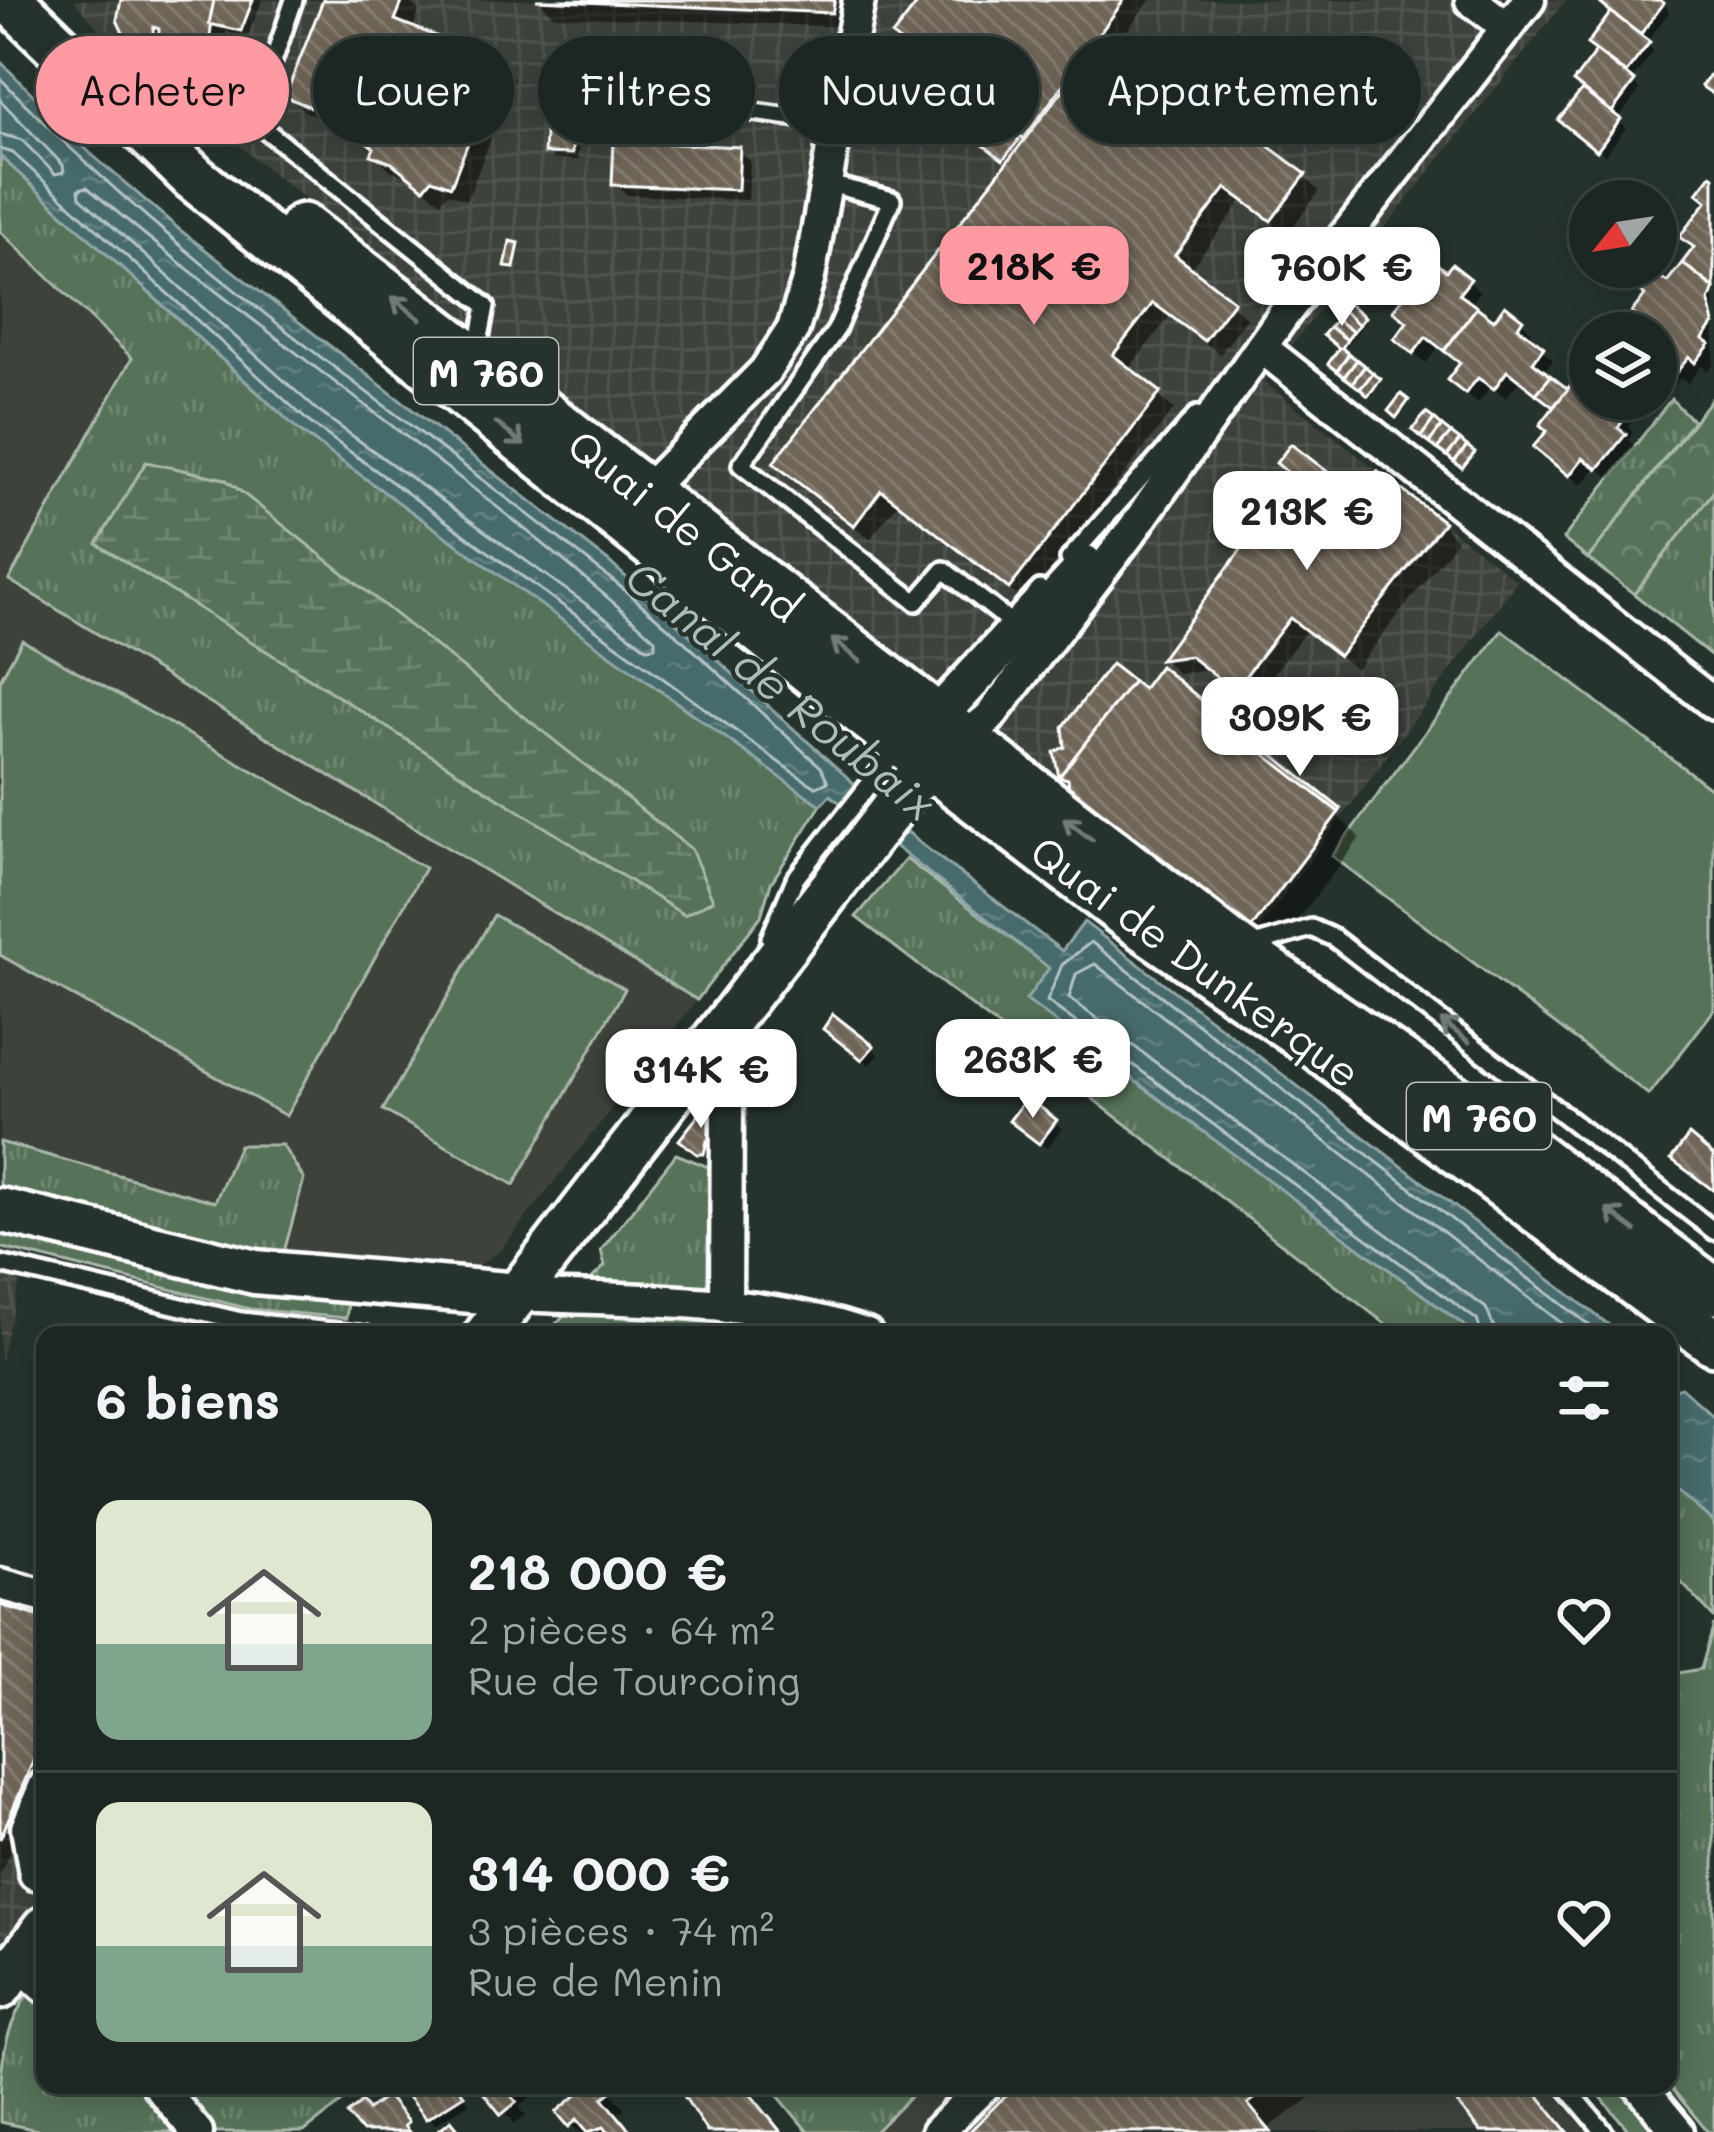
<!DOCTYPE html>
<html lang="fr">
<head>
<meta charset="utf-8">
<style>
	:root { --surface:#1c2622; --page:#29322f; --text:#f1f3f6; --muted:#a0a5a5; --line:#3a4340; --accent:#ff9aa2 }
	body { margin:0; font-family:Mali,sans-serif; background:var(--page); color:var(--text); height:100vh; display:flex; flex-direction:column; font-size:45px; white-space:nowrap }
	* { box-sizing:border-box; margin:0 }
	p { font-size:39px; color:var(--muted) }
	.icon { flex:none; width:66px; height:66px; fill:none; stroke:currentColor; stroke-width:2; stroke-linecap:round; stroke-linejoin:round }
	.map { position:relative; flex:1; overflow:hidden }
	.details { position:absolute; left:36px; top:1326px; width:1641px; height:768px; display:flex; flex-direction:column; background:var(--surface); border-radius:24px; box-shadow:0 6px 30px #0003,0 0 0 3px var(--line) }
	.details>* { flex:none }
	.guide { position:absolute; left:36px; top:36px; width:1644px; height:108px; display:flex; gap:24px }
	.needle { width:78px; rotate:240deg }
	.tools { position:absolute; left:1569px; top:180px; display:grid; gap:24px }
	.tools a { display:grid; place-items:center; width:108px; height:108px; border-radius:50%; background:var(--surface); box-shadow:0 6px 30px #0003,0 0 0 3px var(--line); font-size:60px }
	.price { position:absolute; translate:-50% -102px; padding:0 27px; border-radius:24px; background:#fff; color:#222; font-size:39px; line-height:78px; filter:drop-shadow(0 3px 6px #0008) }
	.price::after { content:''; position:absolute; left:50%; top:72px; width:36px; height:27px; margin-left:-18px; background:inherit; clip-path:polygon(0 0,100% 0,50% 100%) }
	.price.on { background:var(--accent); color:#111 }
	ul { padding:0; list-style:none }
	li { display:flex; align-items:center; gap:36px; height:300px; padding:0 60px }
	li+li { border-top:3px solid var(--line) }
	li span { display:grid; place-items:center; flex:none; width:336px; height:240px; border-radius:24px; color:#555 }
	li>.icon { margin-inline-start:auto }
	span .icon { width:144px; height:144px; fill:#fffc; stroke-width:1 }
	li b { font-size:51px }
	h2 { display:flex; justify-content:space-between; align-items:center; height:144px; padding:0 60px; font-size:51px }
	.tag { padding:0 42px; border-radius:54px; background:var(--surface); box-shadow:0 6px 30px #0003,0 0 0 3px var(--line); font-size:42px; line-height:108px }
	.tag.on { background:var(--accent); color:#111 }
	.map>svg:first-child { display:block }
	.built { fill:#3c423a }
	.industrial { fill:url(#industrial-grid) }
	.grass { fill:url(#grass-tufts); stroke:#abb8ac; stroke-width:3 }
	.forest { fill:url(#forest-crowns); stroke:#abb8ac; stroke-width:3 }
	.wetland { fill:url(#wetland-marsh); stroke:#abb8ac; stroke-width:3 }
	.pitch { fill:#577259; stroke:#abb8ac; stroke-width:3 }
	.water { fill:url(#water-ripples); stroke:#90a6a7; stroke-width:3 }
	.shadow { fill:#0007 }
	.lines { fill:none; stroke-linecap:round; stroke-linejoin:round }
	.shore { stroke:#b5c3c4; stroke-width:3 }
	.building { fill:url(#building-back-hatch); stroke:#fff; stroke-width:3 }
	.lane-casing { stroke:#fff; stroke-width:24 }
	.street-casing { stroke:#fff; stroke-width:39 }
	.secondary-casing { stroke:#fff; stroke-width:51 }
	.primary-casing { stroke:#fff; stroke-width:54 }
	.lane { stroke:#26332d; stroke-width:15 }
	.street { stroke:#26332d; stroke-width:30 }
	.secondary { stroke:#26332d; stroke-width:42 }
	.primary { stroke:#26332d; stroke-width:45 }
	.oneway { stroke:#727a76 }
	.labels { text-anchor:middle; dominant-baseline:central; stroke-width:9; stroke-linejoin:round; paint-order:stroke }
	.shield { fill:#26332d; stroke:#bec2c0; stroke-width:3 }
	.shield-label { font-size:39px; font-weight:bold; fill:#fff }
	.street-label { font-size:42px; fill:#fff; stroke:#26332d }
	.water-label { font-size:45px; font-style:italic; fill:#acbcbd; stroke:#26332d }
</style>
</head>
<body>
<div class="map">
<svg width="1714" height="2132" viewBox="0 0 1714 2132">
	<defs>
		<pattern id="industrial-grid" width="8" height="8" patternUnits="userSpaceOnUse" patternTransform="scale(3)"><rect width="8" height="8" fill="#3c423a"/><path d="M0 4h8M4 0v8" fill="none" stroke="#50554e"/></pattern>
		<pattern id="grass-tufts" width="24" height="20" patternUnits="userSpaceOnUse" patternTransform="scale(3)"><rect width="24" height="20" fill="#577259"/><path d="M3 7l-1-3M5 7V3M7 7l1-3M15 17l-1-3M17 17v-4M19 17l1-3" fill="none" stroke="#708772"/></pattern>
		<pattern id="forest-crowns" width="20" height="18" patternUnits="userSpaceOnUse" patternTransform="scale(3)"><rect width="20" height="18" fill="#577259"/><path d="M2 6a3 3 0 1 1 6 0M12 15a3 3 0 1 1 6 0" fill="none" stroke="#708772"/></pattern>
		<pattern id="wetland-marsh" width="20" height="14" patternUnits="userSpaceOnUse" patternTransform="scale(3)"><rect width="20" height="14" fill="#577259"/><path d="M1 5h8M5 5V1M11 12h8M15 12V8" fill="none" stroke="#708772"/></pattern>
		<pattern id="water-ripples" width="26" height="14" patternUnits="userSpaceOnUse" patternTransform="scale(3)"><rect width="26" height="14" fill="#466a6c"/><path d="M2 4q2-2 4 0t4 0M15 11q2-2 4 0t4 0" fill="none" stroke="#628082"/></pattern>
		<pattern id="building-back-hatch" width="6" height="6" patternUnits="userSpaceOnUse" patternTransform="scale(3)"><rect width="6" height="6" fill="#706658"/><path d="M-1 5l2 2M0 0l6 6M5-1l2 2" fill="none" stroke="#857d71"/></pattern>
	</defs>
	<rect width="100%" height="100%" fill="#26332d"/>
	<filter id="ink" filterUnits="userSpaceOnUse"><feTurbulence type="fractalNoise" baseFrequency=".00833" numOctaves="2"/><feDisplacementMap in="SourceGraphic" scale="24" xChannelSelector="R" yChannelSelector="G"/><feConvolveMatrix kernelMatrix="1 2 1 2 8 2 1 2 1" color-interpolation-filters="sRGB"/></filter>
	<g filter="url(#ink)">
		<g class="built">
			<path d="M0,231L132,357L10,580L697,1000L500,1251L476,1267L337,1259L194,1238L0,1188Z"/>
			<path d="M922,2085H1548L1587,2132H875Z"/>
		</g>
		<g class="industrial">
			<path d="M74,0H1566L1263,381L1517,581L1248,944L111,45Z"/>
			<path d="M0,1188L41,1199L0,1362Z"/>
			<path d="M0,1568L45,1579V1970L15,2006L0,2010Z"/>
		</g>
		<g class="grass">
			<path d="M0,156L301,432L821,805L771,883L761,916L697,1000L9,580L132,358L0,231Z"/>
			<path d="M1671,399L1693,421L1588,559L1563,539Z"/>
			<path d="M1714,491V658L1634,594Z"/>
			<path d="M906,859L1050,968L1027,1000L1477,1335H1400L856,917Z"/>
			<path d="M0,1142L215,1202L239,1145H282L304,1179L284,1252L194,1238L0,1188Z"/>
			<path d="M676,1154L716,1170L708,1289L587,1283L605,1266L601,1250Z"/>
			<path d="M0,1222L457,1301L447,1312L348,1304L346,1318L250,1309L0,1247Z"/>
			<path d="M567,1312L783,1327L817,1335L547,1333Z"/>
			<path d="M1668,1483L1714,1522V1618L1668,1568Z"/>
			<path d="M1714,1625V2132H1708L1668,2084V1675L1701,1669Z"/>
			<path d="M45,1970V2085H364L304,2132H46L0,2122C0,2057 3,2021 45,1970Z"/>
			<path d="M769,2085H922L875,2132H808Z"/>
			<path d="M1591,2085H1623L1661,2132H1630Z"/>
		</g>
		<path class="forest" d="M1714,395V491L1634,594L1588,559Z"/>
		<path class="wetland" d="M146,462L225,479L691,849L713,900L684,915L97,544Z"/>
		<g class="pitch">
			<path d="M1502,630L1714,791V1010L1649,1095L1332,856Z"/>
			<path d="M22,640L425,868L286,1116L0,955V680Z"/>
			<path d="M494,915L625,989L514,1185L383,1110Z"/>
		</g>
		<g class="water">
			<path d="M0,61L91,154L180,230L608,561L920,843L1062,951L1084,922L1622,1335H1477L1026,1000L1049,968L830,795L821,805L784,780L301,432L0,156Z"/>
			<path d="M1681,1387L1714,1417V1522L1668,1483V1391Z"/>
		</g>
		<g class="shadow">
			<path d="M124,0H262L248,36L226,32L223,71L212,77L186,71L167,52H149L132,36Z"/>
			<path d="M326,0H408L419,11L412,30L498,64L514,79L467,200L448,193L441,202L411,178L390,170L351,130L304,111L288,96Z"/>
			<path d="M539,0H853L847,27L554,16Z"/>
			<path d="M923,0H1150L1083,88L1153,138L1304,176L1319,191L1288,234L1242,201L1190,270L1247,318L1220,354L1170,316L1128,370L1174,409L1026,602L898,503L870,539L792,478L1008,161L986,143L999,128L1020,145L1024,140L896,36Z"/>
			<path d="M1608,0H1663L1669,12L1646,43L1654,51L1631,81L1640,90L1617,120L1626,128L1605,155L1562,120L1585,90L1577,82L1599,52L1615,13Z"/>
			<path d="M575,62L582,69L578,160L554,159L547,152Z"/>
			<path d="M739,150L750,161L748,200L627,195L615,184Z"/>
			<path d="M1714,181V364L1708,371L1701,366L1688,383L1680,378L1667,395L1656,387V333H1631L1697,250Z"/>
			<path d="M1409,270L1469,281L1480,292L1470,305L1494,324L1521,321L1532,333L1528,338L1553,360L1543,373L1568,393L1590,387V399H1636L1640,410L1628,426L1633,432L1628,440L1635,447L1611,478L1596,467L1582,485L1548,458L1557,407L1520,380L1506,398L1491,386L1478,403L1462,391V365L1439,346L1426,363L1409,350Z"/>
			<path d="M1348,307L1366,321L1342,352L1381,383L1372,396L1332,364L1343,348L1327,335Z"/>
			<path d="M1359,499L1442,524L1457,540L1356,669L1306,631L1250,704L1208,670L1178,674L1164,659L1328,547Z"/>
			<path d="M1144,693L1337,815L1360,838L1271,955L1060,780L1058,754Z"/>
			<path d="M833,1035L872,1048L879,1055L870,1065Z"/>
			<path d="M706,1110L714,1147L711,1158L690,1146Z"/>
			<path d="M1055,1122L1062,1129L1047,1148L1020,1127Z"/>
			<path d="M0,1608L45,1621V1769L0,1875Z"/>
			<path d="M454,2085L469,2103L435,2124L404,2087Z"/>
			<path d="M484,2085H545L519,2107L526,2115L515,2124Z"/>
			<path d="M593,2085H604L625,2108L616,2115L630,2132H579L561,2112Z"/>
			<path d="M1020,2085H1329L1268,2128L1272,2132H973Z"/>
		</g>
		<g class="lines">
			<g class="shore">
				<path d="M0,78C178,265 395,408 597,568C675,629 747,701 821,767L828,782L816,787L791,771L309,422L13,153L0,149"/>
				<path d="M0,100L63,165L64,172L55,174L22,140L0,134"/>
				<path d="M87,187C272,343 475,478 655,639V647L647,648L318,411L80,197L79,189Z"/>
				<path d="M1482,1335L1477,1320L1047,1001L1062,965L1091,942L1602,1335"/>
				<path d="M1497,1335L1486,1308L1069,998L1076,974L1095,964L1577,1335"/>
			</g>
		</g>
		<g class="building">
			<path d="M121,0H214L208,56L195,63L163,55L158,47L159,29L154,27L151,42L124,35L117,20Z"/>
			<path d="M214,0H253L241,31L209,24Z"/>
			<path d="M323,0H403L395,20L500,61L451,186L432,179L424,189L392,163L371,155L374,148L332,115L285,97Z"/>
			<path d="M536,0H835L832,13Z"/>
			<path d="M920,0H1124L1024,139L892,36Z"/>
			<path d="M1605,0H1660L1664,3L1640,35L1601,4Z"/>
			<path d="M1611,12L1650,42L1626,73L1587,44Z"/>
			<path d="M1596,51L1635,81L1612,112L1573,82Z"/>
			<path d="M549,57L577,59L572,154L544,153Z"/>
			<path d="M1714,69V95L1701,86Z"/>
			<path d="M1074,76L1153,134L1188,87L1306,174L1271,221L1226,188L1175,255L1234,301L1204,341L1153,303L1113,355L1161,392L1009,589L881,490L854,526L773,463Z"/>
			<path d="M1582,90L1621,119L1597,151L1558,120Z"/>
			<path d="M998,123L1019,140L1003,160L982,144Z"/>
			<path d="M614,141L740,147L738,190L612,185Z"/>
			<path d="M1711,175L1714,177V288L1682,263L1694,247L1679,237L1707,201L1697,193Z"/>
			<path d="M510,241L519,243L514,268L505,267Z"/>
			<path d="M1420,251L1446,271L1452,264L1471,279L1459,294L1477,307L1444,351L1426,337L1413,354L1394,339L1407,322L1393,311L1406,293L1377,271L1391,253L1408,266Z"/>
			<path d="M1682,263L1714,288L1709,301L1714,324L1703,339L1710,344L1695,363L1689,357L1675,374L1668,369L1656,385V333H1627L1638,319L1631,313L1645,295L1638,289L1652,271L1667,282Z"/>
			<path d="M1348,303L1365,317L1359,325L1342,310Z"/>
			<path d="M1505,305L1523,319L1518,327L1544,347L1533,362L1551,376L1536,394L1507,371L1494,389L1478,378L1465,394L1447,380L1460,363L1444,351L1477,307L1494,320Z"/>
			<path d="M1342,310L1359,325L1353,332L1336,319Z"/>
			<path d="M1336,319L1353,332L1347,340L1330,327Z"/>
			<path d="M1330,327L1347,340L1342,348L1349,354L1337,371L1328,364L1339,348L1323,335Z"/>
			<path d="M1349,354L1357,360L1344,377L1337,371Z"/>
			<path d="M1357,360L1365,366L1352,383L1344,377Z"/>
			<path d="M1365,366L1373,373L1360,389L1352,383Z"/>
			<path d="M1373,373L1381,379L1368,396L1360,389Z"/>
			<path d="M1579,374L1590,383V399H1629L1618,414L1624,419L1618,428L1626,434L1598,469L1583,458L1569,476L1533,447L1547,431L1540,425Z"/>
			<path d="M1551,376L1568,389L1553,407L1536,394Z"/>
			<path d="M1401,394L1409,400L1396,418L1388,411Z"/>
			<path d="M1426,413L1434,419L1421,437L1412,430Z"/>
			<path d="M1434,419L1442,426L1429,443L1421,437Z"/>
			<path d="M1442,426L1451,433L1437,449L1429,443Z"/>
			<path d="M1451,433L1460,440L1447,456L1437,449Z"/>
			<path d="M1460,440L1467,446L1454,462L1447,456Z"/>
			<path d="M1291,444L1358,495L1377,471L1444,522L1339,656L1290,618L1234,691L1190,656L1160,660L1275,503L1328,543L1345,520L1276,463Z"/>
			<path d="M1467,446L1475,452L1462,468L1454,462Z"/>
			<path d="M1111,664L1133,681L1059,777L1054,752L1065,747L1063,727Z"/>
			<path d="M1160,666L1339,812L1247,934L1070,798L1068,779L1059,777L1133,681L1143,689Z"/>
			<path d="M1266,749L1341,809L1339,812L1263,753Z"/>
			<path d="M833,1014L874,1046L862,1060L823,1029Z"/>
			<path d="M1027,1097L1057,1120L1039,1144L1009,1121Z"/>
			<path d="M705,1107L717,1110L716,1142L707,1141L704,1154H697L679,1140Z"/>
			<path d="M1689,1135L1713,1155L1714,1191L1671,1159Z"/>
			<path d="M0,1605L45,1618V1733L0,1839Z"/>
			<path d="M456,2085L464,2095L426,2119L399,2086Z"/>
			<path d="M477,2085H521L510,2094L517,2102L501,2115Z"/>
			<path d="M589,2085H607L612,2091L603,2098L631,2132H608L604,2127L588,2132L577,2119L569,2127L556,2112Z"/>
			<path d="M677,2085H743L781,2132H707Z"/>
			<path d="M1016,2085H1271L1248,2104L1271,2132H969Z"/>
			<path d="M1442,2085H1530L1568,2132H1481Z"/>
			<path d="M387,2096L408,2122L404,2126L409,2132H362L347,2114L362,2102L368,2110Z"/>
			<path d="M451,2120L461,2132H436Z"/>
		</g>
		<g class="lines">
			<defs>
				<g id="lane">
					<path d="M294,0L253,120L486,306L477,353"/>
					<path d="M605,92L836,123"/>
					<path d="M825,183L892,200L836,330L741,465L916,602L944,570L1014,625"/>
					<path d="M1069,559L1197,415"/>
					<path d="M930,708L1040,589"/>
					<path d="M770,938L795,879L900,745"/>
					<path d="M1251,946L1311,928L1334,938L1714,1231"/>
					<path d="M0,1264L241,1321L366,1335"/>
					<path d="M1565,2085L1604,2132"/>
				</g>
				<g id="street">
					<path d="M1471,0L1507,27"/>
					<path d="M1261,347L1714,704"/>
					<path d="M644,493L765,371L793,329L809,277L859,0"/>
					<path d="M939,721L1086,561"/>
					<path d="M962,740L989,718L1134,528L1285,313L1529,0"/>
					<path d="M518,1295C632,1301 758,1296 867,1335"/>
					<path d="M726,1307L727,1105"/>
					<path d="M0,1584L45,1596"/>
					<path d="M35,1874L27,1828L45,1785"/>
					<path d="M18,1963L45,1987"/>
					<path d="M158,2085L197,2132"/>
					<path d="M1639,2085L1678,2132"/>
					<path d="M937,2132L985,2085"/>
				</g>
				<g id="secondary">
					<path d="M0,1210L255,1272L518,1295"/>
					<path d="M486,1335L910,786L956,744"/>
					<path d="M0,1987L45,1928"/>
				</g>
				<g id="primary">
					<path d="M10,0L194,178L866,716L1130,918L1314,1044L1714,1342"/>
					<path d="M303,227L1239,950L1523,1146L1714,1291"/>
				</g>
			</defs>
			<use href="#lane" class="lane-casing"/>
			<use href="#street" class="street-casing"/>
			<use href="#secondary" class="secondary-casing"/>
			<use href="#primary" class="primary-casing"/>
			<use href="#lane" class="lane"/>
			<use href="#street" class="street"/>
			<use href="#secondary" class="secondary"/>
			<use href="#primary" class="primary"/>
		</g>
		<defs><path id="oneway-shaft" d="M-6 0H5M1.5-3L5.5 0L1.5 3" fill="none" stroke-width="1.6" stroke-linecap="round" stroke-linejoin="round" transform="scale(3)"/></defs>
		<g class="oneway">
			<use href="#oneway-shaft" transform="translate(406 308) rotate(-142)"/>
			<use href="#oneway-shaft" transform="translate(510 434) rotate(39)"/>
			<use href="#oneway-shaft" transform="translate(846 650) rotate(-142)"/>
			<use href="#oneway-shaft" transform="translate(1078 829) rotate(-143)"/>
			<use href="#oneway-shaft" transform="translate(1455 1031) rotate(-142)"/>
			<use href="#oneway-shaft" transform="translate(1621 1220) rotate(-143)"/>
		</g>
	</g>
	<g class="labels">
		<g class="shield">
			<rect x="414" y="338" width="144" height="66" rx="9"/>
			<rect x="1407" y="1083" width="144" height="66" rx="9"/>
		</g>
		<g class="shield-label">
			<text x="486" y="371">M 760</text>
			<text x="1479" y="1116">M 760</text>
		</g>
		<g class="street-label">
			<text transform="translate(685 525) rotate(38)">Quai de Gand</text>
			<text transform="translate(1196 961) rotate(36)">Quai de Dunkerque</text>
		</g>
		<g class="water-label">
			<text transform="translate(782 689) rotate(39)">Canal de Roubaix</text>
		</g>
	</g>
</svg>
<div class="tools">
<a><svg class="needle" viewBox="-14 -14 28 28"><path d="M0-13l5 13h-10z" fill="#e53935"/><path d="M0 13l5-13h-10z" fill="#a0a5a5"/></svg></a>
<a><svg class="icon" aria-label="layers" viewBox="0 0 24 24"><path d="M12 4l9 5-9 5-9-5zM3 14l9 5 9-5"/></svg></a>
</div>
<b class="price on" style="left:1034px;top:328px">218K €</b>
<b class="price" style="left:1342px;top:329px">760K €</b>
<b class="price" style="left:1307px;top:573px">213K €</b>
<b class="price" style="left:1300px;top:779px">309K €</b>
<b class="price" style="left:1033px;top:1121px">263K €</b>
<b class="price" style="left:701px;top:1131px">314K €</b>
<div class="guide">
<a class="tag on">Acheter</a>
<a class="tag">Louer</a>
<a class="tag">Filtres</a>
<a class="tag">Nouveau</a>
<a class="tag">Appartement</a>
</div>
<section class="details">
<h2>6 biens<svg class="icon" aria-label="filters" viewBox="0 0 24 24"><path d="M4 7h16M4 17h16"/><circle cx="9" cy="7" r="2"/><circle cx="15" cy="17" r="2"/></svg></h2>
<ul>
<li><span style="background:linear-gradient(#dfe7d0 60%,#7fa58c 0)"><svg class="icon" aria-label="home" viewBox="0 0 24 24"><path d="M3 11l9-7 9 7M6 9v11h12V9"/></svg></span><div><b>218 000 €</b><p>2 pièces · 64 m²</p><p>Rue de Tourcoing</p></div><svg class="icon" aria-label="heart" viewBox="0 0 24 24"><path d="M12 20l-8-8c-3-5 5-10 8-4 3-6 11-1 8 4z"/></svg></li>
<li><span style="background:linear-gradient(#dfe7d0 60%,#7fa58c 0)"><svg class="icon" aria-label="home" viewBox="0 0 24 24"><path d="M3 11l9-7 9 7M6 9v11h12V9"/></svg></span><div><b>314 000 €</b><p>3 pièces · 74 m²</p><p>Rue de Menin</p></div><svg class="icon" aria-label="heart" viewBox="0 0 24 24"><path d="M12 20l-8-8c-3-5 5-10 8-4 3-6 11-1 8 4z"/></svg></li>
</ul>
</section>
</div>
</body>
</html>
